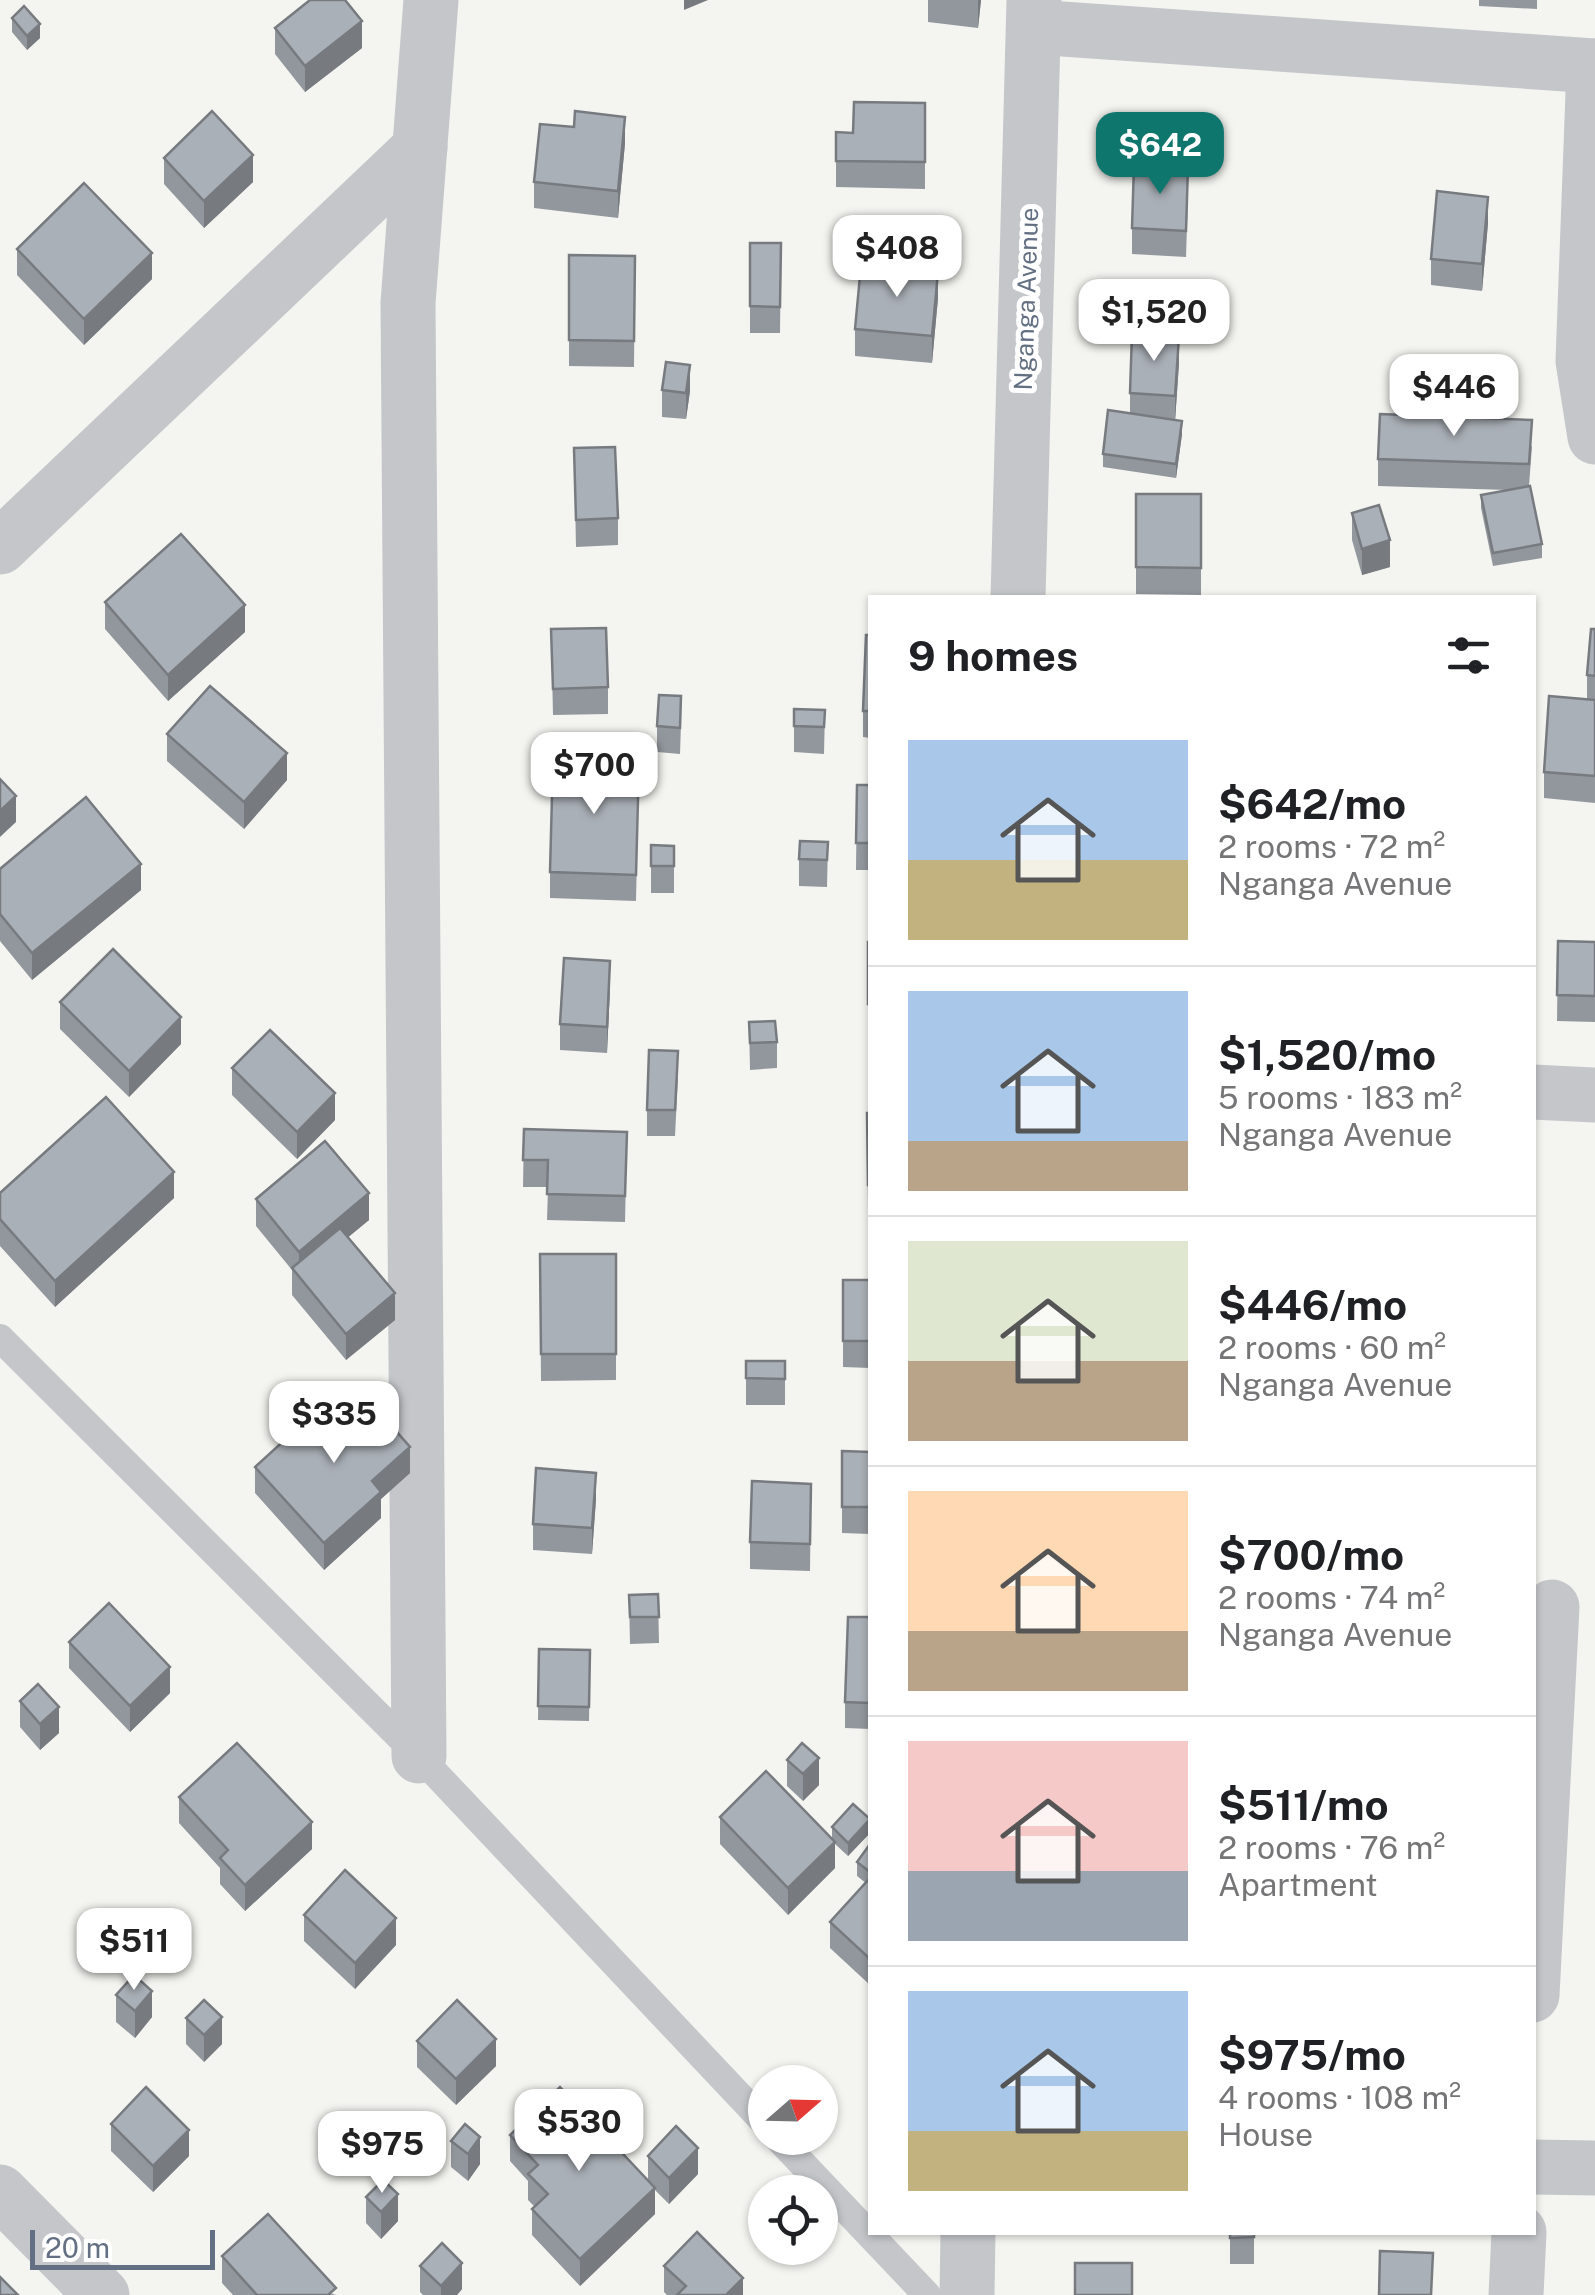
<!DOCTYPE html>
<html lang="en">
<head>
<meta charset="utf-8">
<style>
	:root { --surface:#fff; --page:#f2f2f2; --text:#202124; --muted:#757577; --line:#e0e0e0; --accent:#0f766e }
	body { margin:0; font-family:"Public Sans",sans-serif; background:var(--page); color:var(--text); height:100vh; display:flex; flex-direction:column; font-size:38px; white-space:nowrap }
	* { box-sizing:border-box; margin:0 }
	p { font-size:32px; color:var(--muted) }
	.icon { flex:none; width:55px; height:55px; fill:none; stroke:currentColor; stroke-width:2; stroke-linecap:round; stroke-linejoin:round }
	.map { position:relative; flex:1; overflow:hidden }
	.drawer { position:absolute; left:868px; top:595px; width:668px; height:1640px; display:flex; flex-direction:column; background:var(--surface); border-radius:0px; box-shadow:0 2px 8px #0004 }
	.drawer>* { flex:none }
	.needle { width:65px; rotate:70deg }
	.fabs { position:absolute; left:748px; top:2065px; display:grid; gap:20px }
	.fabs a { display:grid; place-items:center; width:90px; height:90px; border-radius:50%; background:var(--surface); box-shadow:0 2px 8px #0004; font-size:50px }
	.scale { position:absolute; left:30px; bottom:25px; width:185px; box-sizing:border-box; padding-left:10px; border:5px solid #636f82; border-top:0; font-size:28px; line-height:35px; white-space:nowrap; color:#636f82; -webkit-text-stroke:8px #fff; paint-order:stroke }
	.price { position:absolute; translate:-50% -85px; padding:0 22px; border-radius:20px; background:#fff; color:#222; font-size:32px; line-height:65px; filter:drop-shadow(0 2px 5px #0008) }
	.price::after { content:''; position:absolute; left:50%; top:60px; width:30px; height:22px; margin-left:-15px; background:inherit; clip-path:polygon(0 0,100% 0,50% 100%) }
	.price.active { background:var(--accent); color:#fff }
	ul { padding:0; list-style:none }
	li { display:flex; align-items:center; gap:30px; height:250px; padding:0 40px }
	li+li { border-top:2px solid var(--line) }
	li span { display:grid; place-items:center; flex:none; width:280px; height:200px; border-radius:0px; color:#555 }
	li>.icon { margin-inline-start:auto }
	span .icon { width:120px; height:120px; fill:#fffc; stroke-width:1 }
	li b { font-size:42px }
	h2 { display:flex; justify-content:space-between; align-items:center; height:120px; padding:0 40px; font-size:42px }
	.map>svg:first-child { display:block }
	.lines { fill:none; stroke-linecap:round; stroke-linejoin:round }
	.service { stroke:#c4c6ca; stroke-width:28 }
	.minor { stroke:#c4c6ca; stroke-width:55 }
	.wall { fill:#92979d }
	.shaded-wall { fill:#777b80 }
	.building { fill:#aab0b7; stroke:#777b80; stroke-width:2.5 }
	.labels { text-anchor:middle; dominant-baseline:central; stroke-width:10; stroke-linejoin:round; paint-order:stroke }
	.street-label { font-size:25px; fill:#636f82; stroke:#fff }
</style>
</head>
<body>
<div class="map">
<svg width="1595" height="2295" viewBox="0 0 1595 2295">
	<rect width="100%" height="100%" fill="#f4f5f0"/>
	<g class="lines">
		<g class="service">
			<path d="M0,1338L419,1756L765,2123"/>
			<path d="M778,2138L927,2295"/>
		</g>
		<g class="minor">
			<path d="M1034,27L1595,66"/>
			<path d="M1594,66L1583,361L1595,437"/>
			<path d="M0,547L420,148"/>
			<path d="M1018,598L1034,0"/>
			<path d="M1532,1092L1595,1095"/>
			<path d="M419,1756L408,303L431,0"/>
			<path d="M1532,1995L1552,1607"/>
			<path d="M1532,2167L1595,2168"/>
			<path d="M0,2192L102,2295"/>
			<path d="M967,2295L968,2232"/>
			<path d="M1516,2295L1519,2232"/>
		</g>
	</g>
	<g class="wall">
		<path d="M928,0H981L978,28L928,22Z"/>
		<path d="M1479,0H1537V9L1479,6Z"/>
		<path d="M12,18L40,38L27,50L12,32Z"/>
		<path d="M275,28L362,48L305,92L275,54Z"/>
		<path d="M925,103V189L836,187V132L853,133Z"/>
		<path d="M625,143L618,218L534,208V182Z"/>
		<path d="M164,158L253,182L204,228L164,184Z"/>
		<path d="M1188,193L1186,257L1132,254V228Z"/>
		<path d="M1488,223L1482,291L1431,285V259Z"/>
		<path d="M750,243H781L780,333H750Z"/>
		<path d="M17,249L152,279L84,345L17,275Z"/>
		<path d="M569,255L635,256L634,367L569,366Z"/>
		<path d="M938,298L932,363L855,356V329Z"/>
		<path d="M1179,363L1175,420L1182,434L1176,478L1103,467V454L1130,413V393Z"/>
		<path d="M662,390L690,391L686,419L662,417Z"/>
		<path d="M1532,446L1529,486L1542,544V558L1493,566L1481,508V495L1508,490L1378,486V459Z"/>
		<path d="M574,448L618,518V545L576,547Z"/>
		<path d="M1136,494H1201V595L1136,594Z"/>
		<path d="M1352,513L1390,567L1362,575L1352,540Z"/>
		<path d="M105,602L245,632L168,701L105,629Z"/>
		<path d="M551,629L608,687V714L553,715Z"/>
		<path d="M1595,629V803L1544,798V772L1587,700V675Z"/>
		<path d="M870,635V738L863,737V711Z"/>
		<path d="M794,709L825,710L824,754L794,752Z"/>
		<path d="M681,723L680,754L657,752V726Z"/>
		<path d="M167,734L287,780L244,829L167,761Z"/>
		<path d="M639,762L636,901L550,898V872Z"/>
		<path d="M857,785H870V870H856Z"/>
		<path d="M828,842L827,887L799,886V859Z"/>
		<path d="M651,845L674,846V893H651Z"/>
		<path d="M0,869L141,890L32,980L0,941Z"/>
		<path d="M1558,941L1595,942V1022L1557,1021Z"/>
		<rect x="868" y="942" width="2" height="88"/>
		<path d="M610,987L607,1053L560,1050V1024Z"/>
		<path d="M60,1002L181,1044L129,1097L60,1029Z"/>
		<path d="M749,1022L777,1042V1068L750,1070Z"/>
		<path d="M232,1068L335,1120L297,1159L232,1095Z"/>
		<path d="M678,1077L675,1136H647V1110Z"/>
		<path d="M867,1113H870V1211H868Z"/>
		<path d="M524,1129L627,1132L625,1222L547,1220L548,1187H523Z"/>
		<path d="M0,1193L174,1198L55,1307L0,1246Z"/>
		<path d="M256,1199L369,1220L348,1237L395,1320L346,1360L292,1295V1270L256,1226Z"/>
		<path d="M540,1254H616V1380L541,1381Z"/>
		<path d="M843,1280H870V1368L843,1367Z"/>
		<rect x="746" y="1361" width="39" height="44"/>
		<path d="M310,1436L410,1473L381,1499V1518L324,1570L255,1493V1467Z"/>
		<path d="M842,1451L870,1452V1534L842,1533Z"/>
		<path d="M811,1484L810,1571L750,1569V1542Z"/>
		<path d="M596,1499L592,1554L533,1550V1524Z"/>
		<path d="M658,1594L659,1643L630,1644L629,1595Z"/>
		<path d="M870,1617V1729L845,1728V1702Z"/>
		<path d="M69,1642L170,1693L130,1732L69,1668Z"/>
		<path d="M539,1649L590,1650L589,1721L538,1720Z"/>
		<path d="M20,1701L59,1733L40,1750L20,1727Z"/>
		<path d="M787,1760L819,1785L803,1801L787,1786Z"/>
		<path d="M179,1797L312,1849L245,1911L220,1884V1868L179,1823Z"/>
		<path d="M720,1817L832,1838V1827L870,1819V1833L848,1856L835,1844V1868L788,1915L720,1844Z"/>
		<path d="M870,1844V1985L830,1948V1922L866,1883L857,1876V1862Z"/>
		<path d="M304,1915L396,1945L355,1989L304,1941Z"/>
		<path d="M116,1995L152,2017L135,2038L116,2022Z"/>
		<path d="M186,2018L222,2044L204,2062L186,2044Z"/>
		<path d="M417,2041L496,2066L456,2105L417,2067Z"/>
		<path d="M111,2124L189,2156L153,2192L111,2151Z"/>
		<path d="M510,2135L648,2180V2156L698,2174L669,2204L655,2190V2214L580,2286L532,2235V2209L535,2207L528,2200V2181L510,2161Z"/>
		<path d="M451,2141L480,2164L468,2181L451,2167Z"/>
		<path d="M366,2197L398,2221L381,2239L366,2223Z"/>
		<rect x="1230" y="2232" width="24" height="32"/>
		<path d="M222,2256L336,2295H233L222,2283Z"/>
		<path d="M420,2266L462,2289L457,2295H423L420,2292Z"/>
		<path d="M664,2266L743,2295H667L664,2292Z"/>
	</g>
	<g class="shaded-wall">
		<path d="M684,0H708L684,10Z"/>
		<path d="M978,0H981L978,28Z"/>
		<path d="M362,21V48L305,92V66Z"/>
		<path d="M40,24V38L27,50V36Z"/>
		<path d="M625,117V143L618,218V191Z"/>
		<path d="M253,155V182L204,228V201Z"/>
		<path d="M1488,197V223L1482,291V264Z"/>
		<path d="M152,253V279L84,345V319Z"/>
		<path d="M938,272V298L932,363V336Z"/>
		<path d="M1179,336V363L1175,422V396Z"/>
		<path d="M690,365V391L686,419V393Z"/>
		<path d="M1182,421V434L1176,478V464Z"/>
		<path d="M1390,540V567L1362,575V549Z"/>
		<path d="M245,605V632L168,701V675Z"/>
		<path d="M287,753V780L244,829V802Z"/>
		<path d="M16,796V822L0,837V811Z"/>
		<path d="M141,864V890L32,980V953Z"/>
		<path d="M610,961V987L607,1053V1027Z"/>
		<path d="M181,1017V1044L129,1097V1071Z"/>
		<path d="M335,1093V1120L297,1159V1132Z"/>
		<path d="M174,1172V1198L55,1307V1281Z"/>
		<path d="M369,1193V1220L299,1278V1252Z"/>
		<path d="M395,1293V1320L346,1360V1334Z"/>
		<path d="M410,1447V1473L381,1499V1518L324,1570V1543L372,1481Z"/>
		<path d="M596,1473V1499L592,1554V1528Z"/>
		<path d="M170,1667V1693L130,1732V1706Z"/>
		<path d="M59,1707V1733L40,1750V1724Z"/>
		<path d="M819,1758V1785L803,1801V1774Z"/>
		<path d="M870,1819V1833L848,1856V1843Z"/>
		<path d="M312,1822V1849L245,1911V1885Z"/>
		<path d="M835,1842V1868L788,1915V1888Z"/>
		<path d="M396,1918V1945L355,1989V1963Z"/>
		<path d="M152,1991V2017L135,2038V2011Z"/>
		<path d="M222,2017V2044L204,2062V2035Z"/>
		<path d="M496,2039V2066L456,2105V2079Z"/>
		<path d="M189,2130V2156L153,2192V2166Z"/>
		<path d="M480,2137V2164L468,2181V2154Z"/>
		<path d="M698,2148V2174L669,2204V2178Z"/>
		<path d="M655,2188V2214L580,2286V2259Z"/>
		<path d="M398,2194V2221L381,2239V2212Z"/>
		<path d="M462,2263V2289L457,2295H441V2286Z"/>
		<path d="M743,2278V2295H726Z"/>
	</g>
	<g class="building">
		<path d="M310,0H345L362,21L305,66L275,28Z"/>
		<path d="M24,6L40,24L27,36L12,18Z"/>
		<path d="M854,102L925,103V162L836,161V132L853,133Z"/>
		<path d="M212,111L253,155L204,201L164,158Z"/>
		<path d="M575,111L625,117L618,191L534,182L540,124L574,127Z"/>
		<path d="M1134,164L1188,166L1186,231L1132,228Z"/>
		<path d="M84,183L152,253L84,319L17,249Z"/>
		<path d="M1437,191L1488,197L1482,264L1431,259Z"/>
		<path d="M750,243H781L780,307L750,306Z"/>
		<path d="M569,255L635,256L634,341L569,340Z"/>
		<path d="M861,265L938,272L932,336L855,329Z"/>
		<path d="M1132,333L1179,336L1175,396L1130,393Z"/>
		<path d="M666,362L690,365L686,393L662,390Z"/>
		<path d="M1108,410L1182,421L1176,464L1103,454Z"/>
		<path d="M1380,414L1532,420L1529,464L1378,459Z"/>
		<path d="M615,447L618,518L576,520L574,448Z"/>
		<path d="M1530,486L1542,544L1493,553L1481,495Z"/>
		<path d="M1136,494H1201V568L1136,567Z"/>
		<path d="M1379,505L1390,540L1362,549L1352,513Z"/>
		<path d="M181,534L245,605L168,675L105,602Z"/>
		<path d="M606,628L608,687L553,689L551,629Z"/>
		<path d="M1591,629H1595V676L1587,675Z"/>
		<path d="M866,635H870V711H863Z"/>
		<path d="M210,686L287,753L244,802L167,734Z"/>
		<path d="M659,695L681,696L680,728L657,726Z"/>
		<path d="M1549,696L1595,700V776L1544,772Z"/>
		<path d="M794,709L825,710L824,727L794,726Z"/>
		<path d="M553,758L639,762L636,875L550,872Z"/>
		<path d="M0,779L16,796L0,811Z"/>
		<path d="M857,785H870V843H856Z"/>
		<path d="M86,797L141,864L32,953L0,914V869Z"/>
		<path d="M800,841L828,842L827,860L799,859Z"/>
		<path d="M651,845L674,846V866H651Z"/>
		<path d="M1558,941L1595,942V996L1557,995Z"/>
		<rect x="868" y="942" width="2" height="62"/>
		<path d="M113,949L181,1017L129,1071L60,1002Z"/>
		<path d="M564,958L610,961L607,1027L560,1024Z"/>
		<path d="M775,1021L777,1042L750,1043L749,1022Z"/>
		<path d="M270,1030L335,1093L297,1132L232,1068Z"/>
		<path d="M649,1050L678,1051L675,1110H647Z"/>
		<path d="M106,1097L174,1172L55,1281L0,1219V1193Z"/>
		<path d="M867,1113H870V1185H868Z"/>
		<path d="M524,1129L627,1132L625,1196L547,1194L548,1160H523Z"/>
		<path d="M325,1141L369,1193L299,1252L256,1199Z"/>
		<path d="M340,1228L395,1293L346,1334L292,1268Z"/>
		<path d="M540,1254H616V1354H541Z"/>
		<rect x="843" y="1280" width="27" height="61"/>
		<path d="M746,1361H785V1379L746,1378Z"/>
		<path d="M360,1390L410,1447L372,1481L381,1492L324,1543L255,1467L300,1426L310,1436Z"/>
		<path d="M842,1451L870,1452V1507H842Z"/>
		<path d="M536,1468L596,1473L592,1528L533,1524Z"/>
		<path d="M752,1481L811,1484L810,1544L750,1542Z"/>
		<path d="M658,1594L659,1617H630L629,1595Z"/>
		<path d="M109,1603L170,1667L130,1706L69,1642Z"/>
		<path d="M848,1617H870V1703L845,1702Z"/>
		<path d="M539,1649L590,1650L589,1707L538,1706Z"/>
		<path d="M38,1684L59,1707L40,1724L20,1701Z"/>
		<path d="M237,1743L312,1822L245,1885L220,1858L228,1850L179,1797Z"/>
		<path d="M802,1743L819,1758L803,1774L787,1760Z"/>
		<path d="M766,1771L835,1842L788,1888L720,1817Z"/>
		<path d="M853,1804L870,1819L848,1843L832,1827Z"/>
		<path d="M870,1844V1872L857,1862Z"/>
		<path d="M345,1870L396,1918L355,1963L304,1915Z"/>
		<path d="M870,1878V1959L830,1922Z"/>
		<path d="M134,1975L152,1991L135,2011L116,1995Z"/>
		<path d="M204,2000L222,2017L204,2035L186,2018Z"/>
		<path d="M457,2000L496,2039L456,2079L417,2041Z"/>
		<path d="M146,2087L189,2130L153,2166L111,2124Z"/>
		<path d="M560,2087L655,2188L580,2259L532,2209L548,2194L528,2174L538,2165L510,2135Z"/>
		<path d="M465,2124L480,2137L468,2154L451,2141Z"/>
		<path d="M676,2126L698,2148L669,2178L648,2156Z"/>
		<path d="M383,2180L398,2194L381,2212L366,2197Z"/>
		<path d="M268,2214L336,2288L328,2295H257L222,2256Z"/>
		<path d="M697,2232L743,2278L726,2295H677L686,2286L664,2266Z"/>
		<path d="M1230,2232H1254V2237L1230,2238Z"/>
		<path d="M442,2243L462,2263L441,2286L420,2266Z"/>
		<path d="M1380,2251L1433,2253L1431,2295H1379Z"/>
		<rect x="1075" y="2263" width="57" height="32"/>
		<path d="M0,2277L18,2295H0Z"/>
	</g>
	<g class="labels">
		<g class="street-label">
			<text transform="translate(1026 299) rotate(-88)">Nganga Avenue</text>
		</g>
	</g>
</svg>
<div class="fabs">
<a><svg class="needle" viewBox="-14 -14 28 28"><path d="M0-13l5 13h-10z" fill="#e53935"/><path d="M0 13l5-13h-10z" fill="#757577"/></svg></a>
<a><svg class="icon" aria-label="locate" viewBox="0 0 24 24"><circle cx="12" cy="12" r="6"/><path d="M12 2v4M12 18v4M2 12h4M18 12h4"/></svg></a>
</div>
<div class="scale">20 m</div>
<b class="price active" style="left:1160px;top:197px">$642</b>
<b class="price" style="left:897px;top:300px">$408</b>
<b class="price" style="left:1154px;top:364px">$1,520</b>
<b class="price" style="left:1454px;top:439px">$446</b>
<b class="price" style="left:594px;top:817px">$700</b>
<b class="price" style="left:334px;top:1466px">$335</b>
<b class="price" style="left:134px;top:1993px">$511</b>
<b class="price" style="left:579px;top:2174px">$530</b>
<b class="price" style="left:382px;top:2196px">$975</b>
<section class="drawer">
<h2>9 homes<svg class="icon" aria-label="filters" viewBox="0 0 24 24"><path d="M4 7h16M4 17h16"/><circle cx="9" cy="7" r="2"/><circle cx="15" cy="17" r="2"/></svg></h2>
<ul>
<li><span style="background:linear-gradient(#a9c7e8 60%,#c2b280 0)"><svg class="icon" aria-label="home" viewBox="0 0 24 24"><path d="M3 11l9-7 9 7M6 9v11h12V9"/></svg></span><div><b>$642/mo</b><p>2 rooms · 72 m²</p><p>Nganga Avenue</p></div></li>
<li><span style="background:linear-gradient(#a9c7e8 75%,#b9a48a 0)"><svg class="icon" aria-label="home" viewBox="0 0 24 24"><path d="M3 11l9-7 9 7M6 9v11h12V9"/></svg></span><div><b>$1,520/mo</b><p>5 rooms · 183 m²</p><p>Nganga Avenue</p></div></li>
<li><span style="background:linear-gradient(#dfe7d0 60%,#b9a48a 0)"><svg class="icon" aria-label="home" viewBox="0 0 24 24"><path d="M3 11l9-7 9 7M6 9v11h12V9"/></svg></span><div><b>$446/mo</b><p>2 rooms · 60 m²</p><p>Nganga Avenue</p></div></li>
<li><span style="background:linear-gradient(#ffd9b3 70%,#b9a48a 0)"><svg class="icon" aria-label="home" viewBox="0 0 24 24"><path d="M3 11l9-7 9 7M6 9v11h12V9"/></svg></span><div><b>$700/mo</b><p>2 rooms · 74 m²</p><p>Nganga Avenue</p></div></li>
<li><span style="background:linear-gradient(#f6c9c9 65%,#9aa5b1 0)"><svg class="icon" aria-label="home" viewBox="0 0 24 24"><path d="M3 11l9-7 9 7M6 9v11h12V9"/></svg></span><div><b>$511/mo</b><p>2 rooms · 76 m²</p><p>Apartment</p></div></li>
<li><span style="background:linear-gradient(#a9c7e8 70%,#c2b280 0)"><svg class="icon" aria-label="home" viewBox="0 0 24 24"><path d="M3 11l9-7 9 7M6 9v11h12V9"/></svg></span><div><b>$975/mo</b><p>4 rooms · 108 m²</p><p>House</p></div></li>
</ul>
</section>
</div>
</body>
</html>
